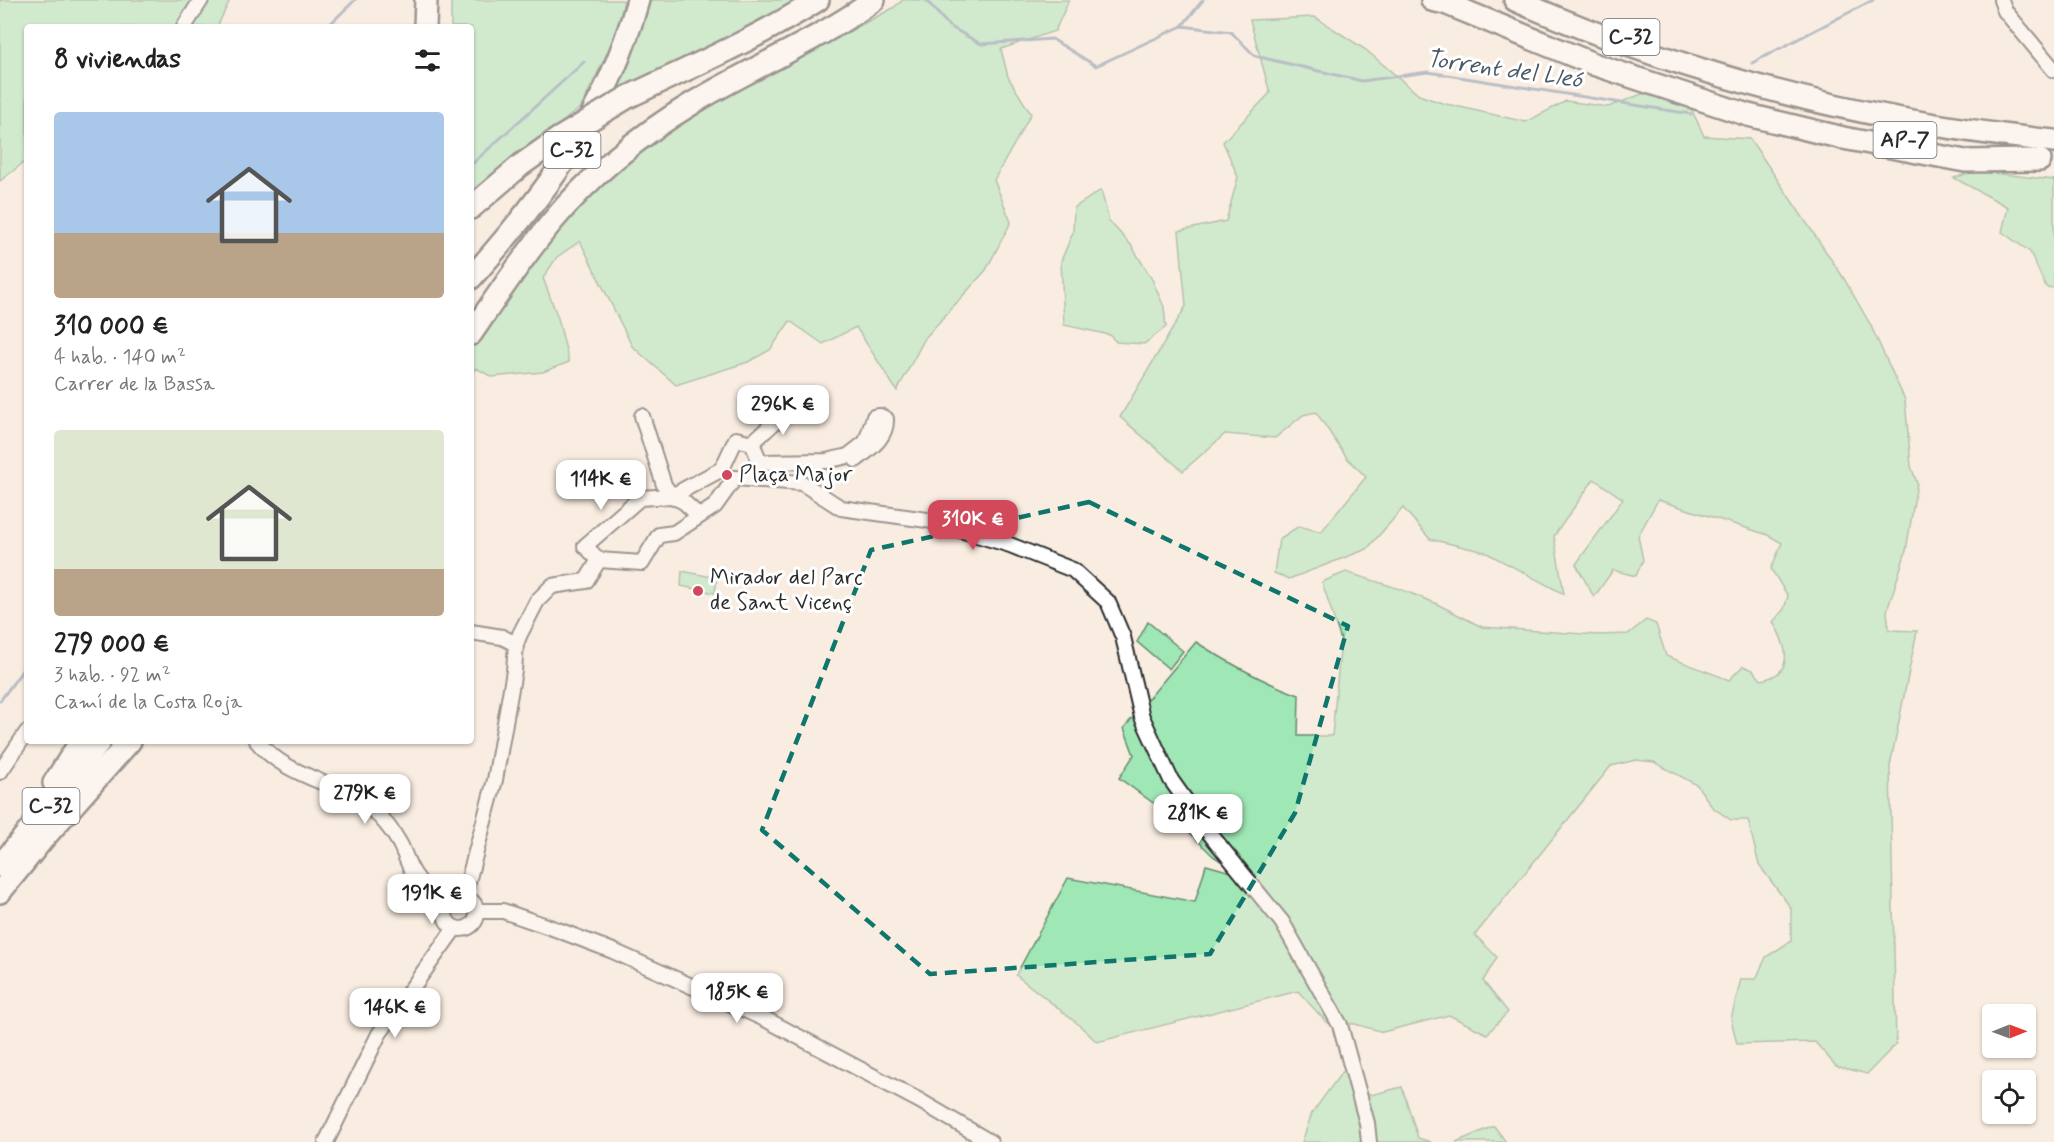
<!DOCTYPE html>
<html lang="es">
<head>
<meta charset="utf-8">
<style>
	:root { --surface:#fff; --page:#f6f6f6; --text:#222; --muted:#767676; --accent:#d1495b }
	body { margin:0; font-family:Mynerve,sans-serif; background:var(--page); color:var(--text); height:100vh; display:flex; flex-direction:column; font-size:22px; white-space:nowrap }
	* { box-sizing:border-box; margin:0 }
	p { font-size:20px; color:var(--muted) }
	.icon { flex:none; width:33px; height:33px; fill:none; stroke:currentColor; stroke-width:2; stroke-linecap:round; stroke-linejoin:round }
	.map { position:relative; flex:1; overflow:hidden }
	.panel { position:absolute; left:24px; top:24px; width:450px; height:720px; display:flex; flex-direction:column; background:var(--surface); border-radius:6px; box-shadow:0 2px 4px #0004 }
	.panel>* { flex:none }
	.needle { width:39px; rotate:89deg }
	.controls { position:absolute; left:1982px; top:1004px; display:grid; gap:12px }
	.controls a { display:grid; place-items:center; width:54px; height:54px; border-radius:6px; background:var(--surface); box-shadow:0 2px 4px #0004; font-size:30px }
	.price { position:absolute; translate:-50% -51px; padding:0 14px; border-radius:12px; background:#fff; color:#222; font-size:20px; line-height:39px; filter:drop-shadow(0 2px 3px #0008) }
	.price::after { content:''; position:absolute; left:50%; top:36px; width:18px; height:14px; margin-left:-9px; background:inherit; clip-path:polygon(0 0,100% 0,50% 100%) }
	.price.selected { background:var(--accent); color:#fff }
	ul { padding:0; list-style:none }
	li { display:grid; align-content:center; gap:12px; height:318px; padding:0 30px }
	li span { display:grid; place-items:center; height:186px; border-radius:6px; color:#555 }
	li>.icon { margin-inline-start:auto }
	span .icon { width:108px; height:108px; fill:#fffc; stroke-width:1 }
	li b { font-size:26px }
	h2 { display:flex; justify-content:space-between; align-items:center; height:72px; padding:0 30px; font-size:26px }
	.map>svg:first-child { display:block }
	.green { fill:#9fe7b5; stroke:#658970; stroke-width:1.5 }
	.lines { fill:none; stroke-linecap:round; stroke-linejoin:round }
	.stream { stroke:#6c86a2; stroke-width:3 }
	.minor-casing { stroke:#2b2b2b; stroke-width:18 }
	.highway-casing { stroke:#2b2b2b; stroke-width:26 }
	.minor { stroke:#fff; stroke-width:14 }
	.highway { stroke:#fff; stroke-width:21 }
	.highway-bridge-casing { stroke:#2b2b2b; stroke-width:26; stroke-linecap:butt }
	.highway-bridge { stroke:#fff; stroke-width:21 }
	.marked { fill:none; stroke:#0f766e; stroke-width:4.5; stroke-dasharray:12 8; stroke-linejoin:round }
	.poi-dot { fill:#d1495b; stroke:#fff; stroke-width:2 }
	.labels { text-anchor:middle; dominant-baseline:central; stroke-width:6; stroke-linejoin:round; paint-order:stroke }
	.shield { fill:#fff; stroke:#6b6b6b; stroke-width:1.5 }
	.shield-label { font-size:21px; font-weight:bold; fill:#2b2b2b }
	.poi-label { font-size:22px; fill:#2b2b2b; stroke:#fff; text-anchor:start }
	.water-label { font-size:24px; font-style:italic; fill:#4b5966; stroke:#fff }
</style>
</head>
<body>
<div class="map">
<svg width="2054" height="1142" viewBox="0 0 2054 1142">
	<rect width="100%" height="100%" fill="#f9ede1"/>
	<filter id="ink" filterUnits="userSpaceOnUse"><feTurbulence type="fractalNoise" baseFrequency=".0167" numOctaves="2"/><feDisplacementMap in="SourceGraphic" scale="12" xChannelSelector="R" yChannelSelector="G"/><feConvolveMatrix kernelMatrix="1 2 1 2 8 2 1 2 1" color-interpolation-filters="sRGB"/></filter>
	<g filter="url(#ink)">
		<g class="green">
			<path d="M0,0H230L217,27H27V160L0,181Z"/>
			<path d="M451,0H624L617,33L581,107L471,195V27H451Z"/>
			<path d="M647,0H798C741,36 680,68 616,90Z"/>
			<path d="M903,0H1069L1055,31L1001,49L1008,77L1031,114L994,180L1011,222L986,270L925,338L897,391L856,327L823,344L790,321L770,350L748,362L676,385L632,346L580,241L557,257L543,278L558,318L569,362L543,372L492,377L476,368L471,374V346L505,294L547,238L603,181L666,129L762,75L805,55L893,8Z"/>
			<path d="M1315,17L1366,50L1419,95L1442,103L1526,122L1566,101L1608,107L1647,92L1690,106L1704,136L1750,139L1843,277L1870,324L1905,400L1911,466L1917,483L1906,551L1887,611L1889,630L1917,631L1890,766L1896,1044L1867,1074L1836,1066L1815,1042L1737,1044L1731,1019L1741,979H1756L1766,957L1791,941V908L1759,865L1748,820H1731L1712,807L1697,785L1654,762L1636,760L1611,766L1475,935L1497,957L1483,981L1508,1012L1487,1034L1449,1015L1383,1032L1355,1024L1327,1023L1298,991L1097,1042L1078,1024L1016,975L1068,878L1195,902L1206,865L1242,875L1213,856L1178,821L1119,778L1134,755L1124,728L1196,642C1229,663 1262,682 1299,695L1298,736H1332L1341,640L1322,582L1346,572L1400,589L1435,603L1482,627L1598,635L1628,634L1646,620L1656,624L1666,656L1729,680L1743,666L1753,670L1761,680C1797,674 1786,644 1773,622L1784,609L1788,596L1771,569L1782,543L1768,535L1658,500L1638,536L1643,560L1636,576L1613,570L1594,597L1576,564L1623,499L1594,479L1554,536L1564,594L1485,552L1430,539L1403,508L1367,549L1289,579L1274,573L1279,539L1299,526L1321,532L1366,477L1347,458L1316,412L1303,415L1275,438L1225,434L1183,471L1120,417L1186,306L1179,231L1226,221L1238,177L1223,142L1270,93L1250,20Z"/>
			<path d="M1975,171L2054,180V288L2046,287L2030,252L2002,232L2008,207L1954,178Z"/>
			<path d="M1101,190L1109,221L1131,245L1152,279L1164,307L1166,327L1144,344L1116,342L1110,335L1064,325L1061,261L1073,232L1074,208Z"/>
			<path d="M682,571L717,578L715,593L681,586Z"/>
			<path d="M1148,622L1183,651L1169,669L1137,642Z"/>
			<path d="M1342,1072L1371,1095L1402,1087L1418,1138L1431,1142H1302L1312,1113Z"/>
			<path d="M1494,1126L1506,1142H1456Z"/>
		</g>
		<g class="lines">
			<g class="stream">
				<path d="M926,0L949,26L981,44L1052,39L1096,66L1182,26L1231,32L1255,56L1362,81L1428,72L1691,114"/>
				<path d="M1182,26L1203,0"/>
				<path d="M327,27L355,0"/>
				<path d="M1752,63L1873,0"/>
				<path d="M471,165L584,62"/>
				<path d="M0,701L27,664"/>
			</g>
			<defs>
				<g id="minor">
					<path d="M2001,0L2005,11L2054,70"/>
					<path d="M184,27L201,0"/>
					<path d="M642,416L664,485L672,496"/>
					<path d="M752,443L760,462L826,461L848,456L866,442L874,417L880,416L886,419C887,438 869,449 856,460"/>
					<path d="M752,443L792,406"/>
					<path d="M722,469L736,439L752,443"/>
					<path d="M735,478L802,483L841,508L927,520L1010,545L1073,570L1108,602L1123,637L1142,717L1171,780L1206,829L1282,922L1340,1025L1367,1123L1369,1142"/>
					<path d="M672,496L684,502L699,516"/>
					<path d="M599,560L585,546L640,498L672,496L722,469"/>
					<path d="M599,560L642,563L659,535L674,533L715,506L735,478"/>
					<path d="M471,632L502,637L516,644"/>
					<path d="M257,741C286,777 332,780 368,806C380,815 393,831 400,844C405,854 408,865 414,874C422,887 434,897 446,906"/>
					<path d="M0,772L27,732"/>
					<path d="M464,897L495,780L514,671L516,644L520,634L537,601L552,586L586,581L599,560"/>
					<circle cx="461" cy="913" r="16"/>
					<path d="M476,911H503L558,930L613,951L765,1019L920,1101L990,1142"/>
					<path d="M326,1142L379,1034L455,928"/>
				</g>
				<g id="highway">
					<path d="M1432,0L1445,3L1596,65L1748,115L1843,138L1965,161L2040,160"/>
					<path d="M1515,0C1685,75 1869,122 2054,141"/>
					<path d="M425,27L426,0"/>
					<path d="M628,97C693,66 758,38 818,0"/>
					<path d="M471,208L521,165L558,139"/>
					<path d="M471,278C547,193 607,113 638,0"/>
					<path d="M471,334C497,296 522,258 551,223C590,176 640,135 693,103C752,67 818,41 874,0"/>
					<path d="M54,783L81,741"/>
					<path d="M0,866L82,767L100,741"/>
					<path d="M0,892L43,839L130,741"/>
				</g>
			</defs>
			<use href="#minor" class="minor-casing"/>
			<use href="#highway" class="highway-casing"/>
			<use href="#minor" class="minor"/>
			<use href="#highway" class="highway"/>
			<defs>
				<path id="highway-bridge" d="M558,139L628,97"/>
			</defs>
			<use href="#highway-bridge" class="highway-bridge-casing"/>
			<use href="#highway-bridge" class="highway-bridge"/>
		</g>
	</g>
	<path d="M0 0H2054V1142H0ZM1089,502L1348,626L1295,813L1210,954L930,974L762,830L871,550Z" fill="#f9ede1" fill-opacity=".55" fill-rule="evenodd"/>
	<path class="marked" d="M1089,502L1348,626L1295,813L1210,954L930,974L762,830L871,550Z"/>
	<g class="poi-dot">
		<circle cx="727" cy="475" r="6"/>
		<circle cx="698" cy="591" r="6"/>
	</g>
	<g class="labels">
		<g class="shield">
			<rect x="1602.5" y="19" width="57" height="36" rx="4.5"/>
			<rect x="1873.5" y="122" width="63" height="36" rx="4.5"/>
			<rect x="543.5" y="132" width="57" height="36" rx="4.5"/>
			<rect x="22.5" y="788" width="57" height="36" rx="4.5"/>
		</g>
		<g class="shield-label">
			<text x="1631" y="37">C-32</text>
			<text x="1905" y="140">AP-7</text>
			<text x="572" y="150">C-32</text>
			<text x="51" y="806">C-32</text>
		</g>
		<g class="poi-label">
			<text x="739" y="475">Plaça Major</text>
			<text x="710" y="578">Mirador del Parc<tspan x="710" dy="25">de Sant Vicenç</tspan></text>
		</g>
		<g class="water-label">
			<text transform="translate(1504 70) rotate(8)">Torrent del Lleó</text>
		</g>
	</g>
</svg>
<div class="controls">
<a><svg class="needle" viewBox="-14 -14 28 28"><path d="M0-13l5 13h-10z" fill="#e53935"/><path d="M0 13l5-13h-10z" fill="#767676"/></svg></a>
<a><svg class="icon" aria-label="locate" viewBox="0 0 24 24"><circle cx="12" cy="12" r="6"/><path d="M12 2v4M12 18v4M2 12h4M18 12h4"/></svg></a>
</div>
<b class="price" style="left:783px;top:436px">296K €</b>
<b class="price" style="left:601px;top:511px">114K €</b>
<b class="price selected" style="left:973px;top:551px">310K €</b>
<b class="price" style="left:365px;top:825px">279K €</b>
<b class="price" style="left:1198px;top:845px">281K €</b>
<b class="price" style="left:432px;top:925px">191K €</b>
<b class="price" style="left:737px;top:1024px">185K €</b>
<b class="price" style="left:395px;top:1039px">146K €</b>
<section class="panel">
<h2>8 viviendas<svg class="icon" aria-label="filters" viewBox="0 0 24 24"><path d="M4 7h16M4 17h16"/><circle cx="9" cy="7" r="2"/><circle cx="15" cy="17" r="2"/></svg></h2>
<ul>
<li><span style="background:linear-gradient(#a9c7e8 65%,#b9a48a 0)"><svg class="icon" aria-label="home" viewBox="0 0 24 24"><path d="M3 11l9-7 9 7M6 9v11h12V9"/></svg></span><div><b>310 000 €</b><p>4 hab. · 140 m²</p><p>Carrer de la Bassa</p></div></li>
<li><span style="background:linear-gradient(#dfe7d0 75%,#b9a48a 0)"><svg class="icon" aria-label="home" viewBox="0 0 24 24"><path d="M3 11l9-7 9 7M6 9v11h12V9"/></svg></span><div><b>279 000 €</b><p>3 hab. · 92 m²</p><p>Camí de la Costa Roja</p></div></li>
</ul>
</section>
</div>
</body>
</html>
